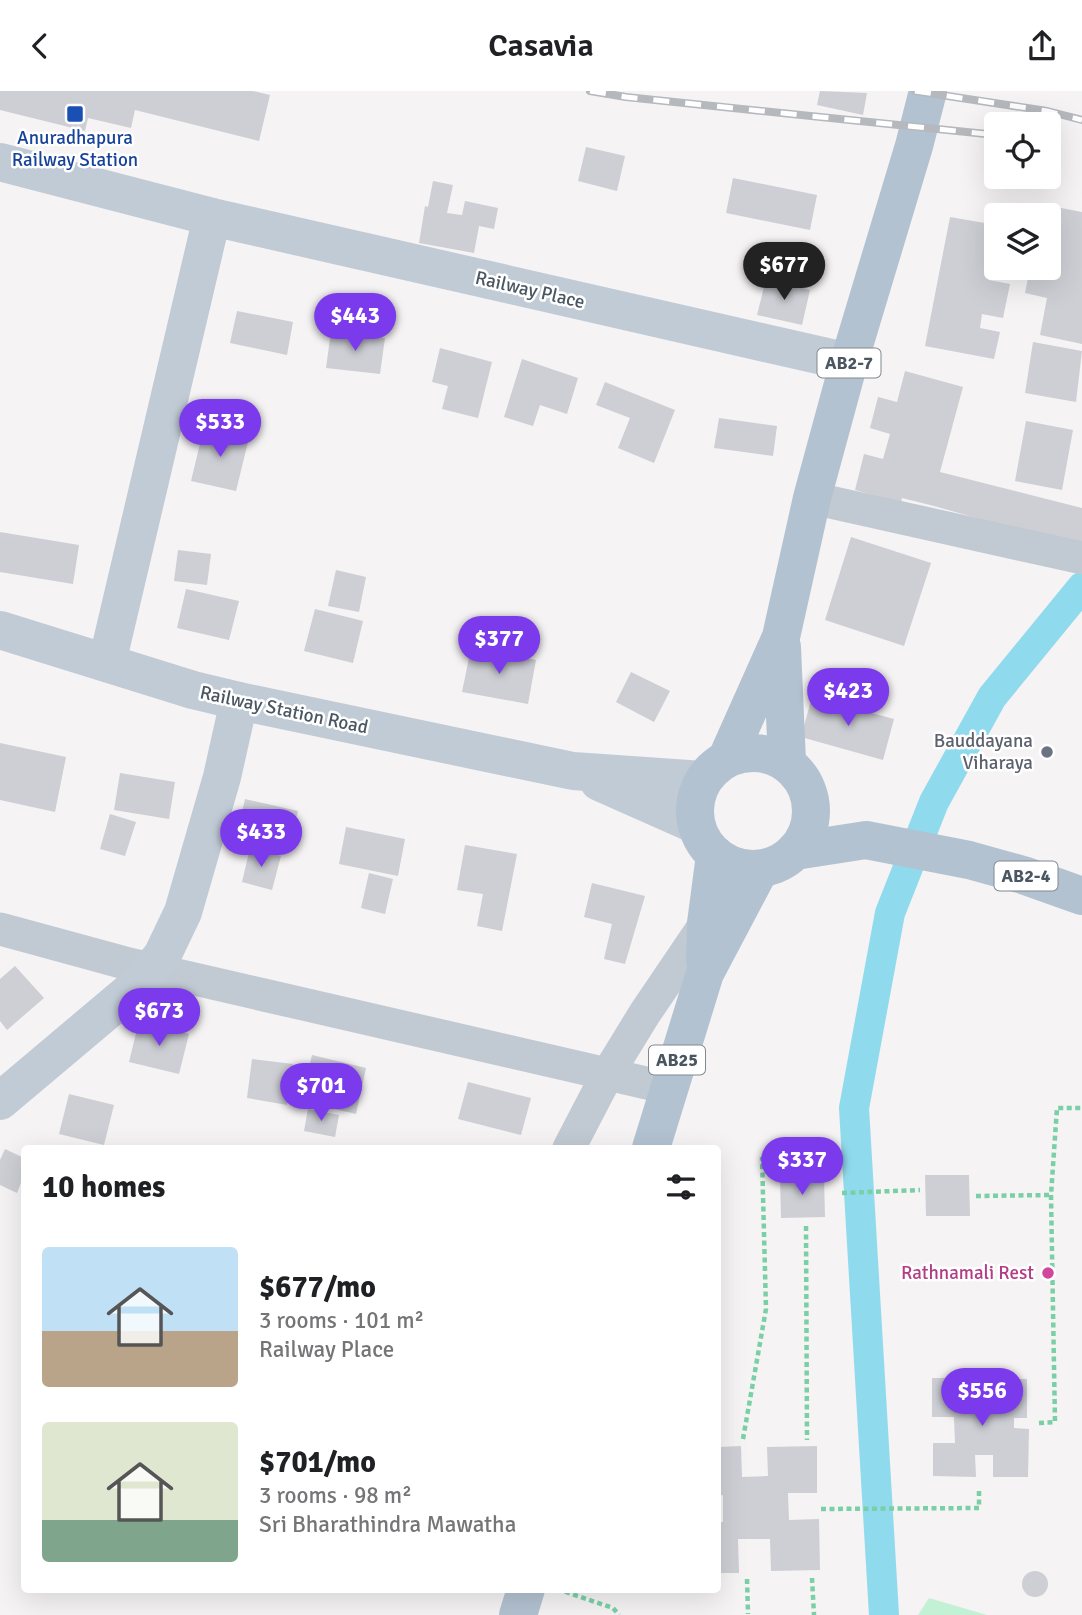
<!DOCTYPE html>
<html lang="en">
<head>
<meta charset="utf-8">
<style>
	:root { --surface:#fff; --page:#f6f6f6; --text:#202124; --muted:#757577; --accent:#7c3aed }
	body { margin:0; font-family:Signika,sans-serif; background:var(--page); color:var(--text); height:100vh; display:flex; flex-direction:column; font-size:26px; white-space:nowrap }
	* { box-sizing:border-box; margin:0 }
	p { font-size:23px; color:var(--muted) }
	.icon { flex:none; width:38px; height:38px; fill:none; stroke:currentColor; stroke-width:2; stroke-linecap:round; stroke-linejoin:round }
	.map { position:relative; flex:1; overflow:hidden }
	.details { position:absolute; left:21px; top:1054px; width:700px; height:448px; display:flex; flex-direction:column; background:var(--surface); border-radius:7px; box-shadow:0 7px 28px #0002 }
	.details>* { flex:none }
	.tools { position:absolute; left:984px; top:21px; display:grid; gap:14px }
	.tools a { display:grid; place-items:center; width:77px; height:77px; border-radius:7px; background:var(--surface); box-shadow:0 7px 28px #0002; font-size:35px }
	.price { position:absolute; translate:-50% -60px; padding:0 16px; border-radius:24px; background:var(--accent); color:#fff; font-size:23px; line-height:46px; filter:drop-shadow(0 2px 4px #0008) }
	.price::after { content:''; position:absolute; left:50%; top:42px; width:21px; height:16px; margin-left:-10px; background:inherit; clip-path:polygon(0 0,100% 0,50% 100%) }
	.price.selected { background:#222; color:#fff }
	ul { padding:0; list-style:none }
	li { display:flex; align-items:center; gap:21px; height:175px; padding:0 21px }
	li span { display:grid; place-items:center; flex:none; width:196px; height:140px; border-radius:7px; color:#555 }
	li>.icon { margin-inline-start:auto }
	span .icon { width:84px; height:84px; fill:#fffc; stroke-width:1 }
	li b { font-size:30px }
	h2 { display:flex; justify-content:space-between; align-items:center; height:84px; padding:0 21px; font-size:30px }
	header { display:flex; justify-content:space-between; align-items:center; height:91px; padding:0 21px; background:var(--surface); font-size:32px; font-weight:600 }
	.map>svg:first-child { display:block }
	.green { fill:#c3f1d5 }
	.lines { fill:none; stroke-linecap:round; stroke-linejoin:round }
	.canal { stroke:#90daee; stroke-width:30 }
	.building { fill:#cdcfd5 }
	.path { stroke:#7ad0a6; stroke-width:4.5; stroke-dasharray:5 3.5; stroke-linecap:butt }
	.street { stroke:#c1cad2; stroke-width:33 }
	.secondary { stroke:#c1cbd6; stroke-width:38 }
	.primary { stroke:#b3c2d1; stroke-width:38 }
	.rail-casing { stroke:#b5b8bd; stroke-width:8 }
	.rail { stroke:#fff; stroke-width:5; stroke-dasharray:16; stroke-linecap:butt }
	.transit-dot { fill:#1a4fb4; stroke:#fff; stroke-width:2.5 }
	.worship-dot { fill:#6b7280; stroke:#fff; stroke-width:2.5 }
	.hotel-dot { fill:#d1479c; stroke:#fff; stroke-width:2.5 }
	.labels { text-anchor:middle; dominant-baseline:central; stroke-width:5; stroke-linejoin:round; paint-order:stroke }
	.shield { fill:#fff; stroke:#808990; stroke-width:2 }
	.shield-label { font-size:18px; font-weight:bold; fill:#4a5661 }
	.transit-label { font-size:19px; fill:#164399; stroke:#fff }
	.street-label { font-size:19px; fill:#4a5661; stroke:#fff }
	.worship-label { font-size:19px; fill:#5b616d; stroke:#fff; text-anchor:end }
	.hotel-label { font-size:19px; fill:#b23c85; stroke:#fff; text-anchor:end }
</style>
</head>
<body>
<header><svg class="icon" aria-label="back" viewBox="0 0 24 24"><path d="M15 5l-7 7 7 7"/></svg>Casavia<svg class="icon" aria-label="share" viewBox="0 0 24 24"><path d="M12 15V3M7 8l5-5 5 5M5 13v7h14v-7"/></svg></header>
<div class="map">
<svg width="1082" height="1524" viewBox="0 0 1082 1524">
	<rect width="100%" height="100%" fill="#f5f3f3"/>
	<path class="green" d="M929,1507L987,1524H918Z"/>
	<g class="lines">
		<path class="canal" d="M884,1524L854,1017L890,822L934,711L992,606L1082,496"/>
	</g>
	<g class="building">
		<path d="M0,0H253L270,4L259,50L135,19L131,37L88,27L85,40L0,19Z"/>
		<path d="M820,0L867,2L863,24L817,14Z"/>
		<path d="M586,56L625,65L617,100L578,90Z"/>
		<path d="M733,87L817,104L810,139L726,122Z"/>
		<path d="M433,90L453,94L447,122L462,124L465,110L498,117L494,138L479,135L474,162L419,152L425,115L428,116Z"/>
		<path d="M1040,113L1082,121V253L1040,244L1047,207L1025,202L1030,177H1048V124H1038Z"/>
		<path d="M950,126L996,134V170L992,169L989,189L1010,193L1003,227L982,223L980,237L1000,241L994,268L925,255Z"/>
		<path d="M766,188L810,199L802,234L757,224Z"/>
		<path d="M237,220L293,231L287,264L230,252Z"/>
		<path d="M331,240L385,247L380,283L326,277Z"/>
		<path d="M1033,251L1082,260L1076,311L1025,302Z"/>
		<path d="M440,257L492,271L478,327L442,318L448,295L432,291Z"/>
		<path d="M522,268L578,287L567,323L540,314L533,335L504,326Z"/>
		<path d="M905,280L963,296L940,381L1082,417V457L934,415L902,407L901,412L855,399L864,363L883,368L890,343L870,337L878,306L897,311Z"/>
		<path d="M605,291L675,319L654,372L618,357L630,327L596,314Z"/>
		<path d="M719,327L777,335L773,365L714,357Z"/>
		<path d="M1026,330L1073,339L1062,399L1015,390Z"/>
		<path d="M204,336L249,347L236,400L191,390Z"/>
		<path d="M0,441L79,454L73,493L0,481Z"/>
		<path d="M851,446L931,472L904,555L825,529Z"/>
		<path d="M178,459L211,463L207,494L174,490Z"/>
		<path d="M336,479L366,486L359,521L328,515Z"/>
		<path d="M186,498L239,510L229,549L177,537Z"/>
		<path d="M315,518L363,530L353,572L304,560Z"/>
		<path d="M472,529L498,532L495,555L469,552Z"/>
		<path d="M471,557L536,569L528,613L462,601Z"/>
		<path d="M631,581L670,600L654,631L616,611Z"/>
		<path d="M812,606L894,628L883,669L801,646Z"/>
		<path d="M0,652L66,666L55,721L0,709Z"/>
		<path d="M120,682L175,691L169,728L114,719Z"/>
		<path d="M245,708L298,720L289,759L236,747Z"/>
		<path d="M110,723L136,731L125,765L100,758Z"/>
		<path d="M346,736L405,748L398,785L339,773Z"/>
		<path d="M465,754L517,763L502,840L477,835L483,803L457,799Z"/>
		<path d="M250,757L281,765L272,799L242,791Z"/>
		<path d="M369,782L393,788L385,823L361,817Z"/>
		<path d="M592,792L645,805L625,873L604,868L612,833L584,826Z"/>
		<path d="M15,875L44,907L7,939L0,930V888Z"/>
		<path d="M139,930L189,943L179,983L129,971Z"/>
		<path d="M312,964L366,977L356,1023L301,1010Z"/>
		<path d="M252,968L293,973L287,1014L247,1007Z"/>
		<path d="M468,991L531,1007L521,1044L458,1028Z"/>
		<path d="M69,1003L114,1014L104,1054L59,1043Z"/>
		<path d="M308,1018L339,1024L335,1046L304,1040Z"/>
		<path d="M5,1058L24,1067V1084L17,1102L0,1094V1069Z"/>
		<path d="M925,1084H969L970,1125H926Z"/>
		<path d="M824,1085L825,1126L781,1127L780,1086Z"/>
		<path d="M932,1287H971V1309L995,1310V1288H1027V1327H1014V1337L1029,1338L1028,1386H993V1364H975L976,1386L933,1385V1352H955L954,1326H932Z"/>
		<path d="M741,1355L742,1386L768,1385L767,1356L817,1355V1402H788L789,1429L819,1428L820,1479L771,1480L770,1448H738L739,1482H718V1431H723V1404L718,1405V1356Z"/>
		<circle cx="1035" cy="1493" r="13"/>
	</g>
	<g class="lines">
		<g class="path">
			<path d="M842,1102L920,1099"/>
			<path d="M976,1105L1051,1104"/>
			<path d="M806,1135L807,1349"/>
			<path d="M1039,1332L1055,1331L1051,1104L1057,1017H1082"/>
			<path d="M743,1348L766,1218L762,1066"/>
			<path d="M821,1418L979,1417V1399"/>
			<path d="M812,1487L814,1524"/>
			<path d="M747,1488L748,1523"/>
			<path d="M557,1498L613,1517L619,1524"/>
		</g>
		<g class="street">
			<path d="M812,407L1082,467"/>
			<path d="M0,838L125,872L668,997"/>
			<path d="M569,1057L607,984L645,922L706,832"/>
		</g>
		<g class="secondary">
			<path d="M0,71L212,126L849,271"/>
			<path d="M0,539L193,599L239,610L573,680L703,689"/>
			<path d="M107,572L212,126"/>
			<path d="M599,691L696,734"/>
			<path d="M0,1010L133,898L162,865L183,821L222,686L239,610"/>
		</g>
		<g class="primary">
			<path d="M782,556L787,671"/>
			<circle cx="753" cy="720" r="58"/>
			<path d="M727,667L781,546L812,407L849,271L914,55L928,0"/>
			<path d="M795,760L866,749L969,769L1023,784L1082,805"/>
			<path d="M705,869L706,832L715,764"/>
			<path d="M651,1057L705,882L760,778"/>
			<path d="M518,1524L526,1498"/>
		</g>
		<defs>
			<g id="rail">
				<path d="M590,0L626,6L996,44"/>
				<path d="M915,0L1047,20L1082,29"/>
			</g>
		</defs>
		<use href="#rail" class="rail-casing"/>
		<use href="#rail" class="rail"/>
	</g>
	<rect class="transit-dot" x="66" y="14" width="18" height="18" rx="3.5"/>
	<circle class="worship-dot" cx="1047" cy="661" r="7"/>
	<circle class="hotel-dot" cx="1048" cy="1182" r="7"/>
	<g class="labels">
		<g class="shield">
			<rect x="817.5" y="257.5" width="63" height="29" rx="5"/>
			<rect x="994.5" y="770.5" width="63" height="29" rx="5"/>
			<rect x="649" y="954.5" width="56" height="29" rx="5"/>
		</g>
		<g class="shield-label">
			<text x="849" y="272">AB2-7</text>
			<text x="1026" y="785">AB2-4</text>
			<text x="677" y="969">AB25</text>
		</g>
		<g class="transit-label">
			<text x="75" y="47">Anuradhapura<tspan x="75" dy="22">Railway Station</tspan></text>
		</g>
		<g class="street-label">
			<text transform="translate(530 199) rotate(13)">Railway Place</text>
			<text transform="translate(284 619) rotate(12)">Railway Station Road</text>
		</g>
		<g class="worship-label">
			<text x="1033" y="650">Bauddayana<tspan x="1033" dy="22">Viharaya</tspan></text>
		</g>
		<g class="hotel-label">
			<text x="1034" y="1182">Rathnamali Rest</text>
		</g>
	</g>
</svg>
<div class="tools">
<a><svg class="icon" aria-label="locate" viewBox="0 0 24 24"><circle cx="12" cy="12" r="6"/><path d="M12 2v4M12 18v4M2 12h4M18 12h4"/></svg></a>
<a><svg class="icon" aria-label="layers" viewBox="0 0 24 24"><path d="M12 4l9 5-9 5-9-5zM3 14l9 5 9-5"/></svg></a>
</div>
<b class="price selected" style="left:784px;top:211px">$677</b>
<b class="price" style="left:355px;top:262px">$443</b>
<b class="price" style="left:220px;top:368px">$533</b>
<b class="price" style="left:499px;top:585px">$377</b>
<b class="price" style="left:848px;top:637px">$423</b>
<b class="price" style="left:261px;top:778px">$433</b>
<b class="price" style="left:159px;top:957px">$673</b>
<b class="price" style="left:321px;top:1032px">$701</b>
<b class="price" style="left:802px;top:1106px">$337</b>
<b class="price" style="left:982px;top:1337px">$556</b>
<section class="details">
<h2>10 homes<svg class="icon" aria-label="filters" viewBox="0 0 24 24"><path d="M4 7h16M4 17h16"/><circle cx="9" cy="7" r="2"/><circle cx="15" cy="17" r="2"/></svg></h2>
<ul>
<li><span style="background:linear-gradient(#bfe0f5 60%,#b9a48a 0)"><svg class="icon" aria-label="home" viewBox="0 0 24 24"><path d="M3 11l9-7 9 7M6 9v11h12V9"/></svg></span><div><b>$677/mo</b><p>3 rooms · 101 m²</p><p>Railway Place</p></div></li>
<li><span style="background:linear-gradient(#dfe7d0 70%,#7fa58c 0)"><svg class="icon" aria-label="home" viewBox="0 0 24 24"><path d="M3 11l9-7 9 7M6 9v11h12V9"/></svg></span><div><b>$701/mo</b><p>3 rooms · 98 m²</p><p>Sri Bharathindra Mawatha</p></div></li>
</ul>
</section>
</div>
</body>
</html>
